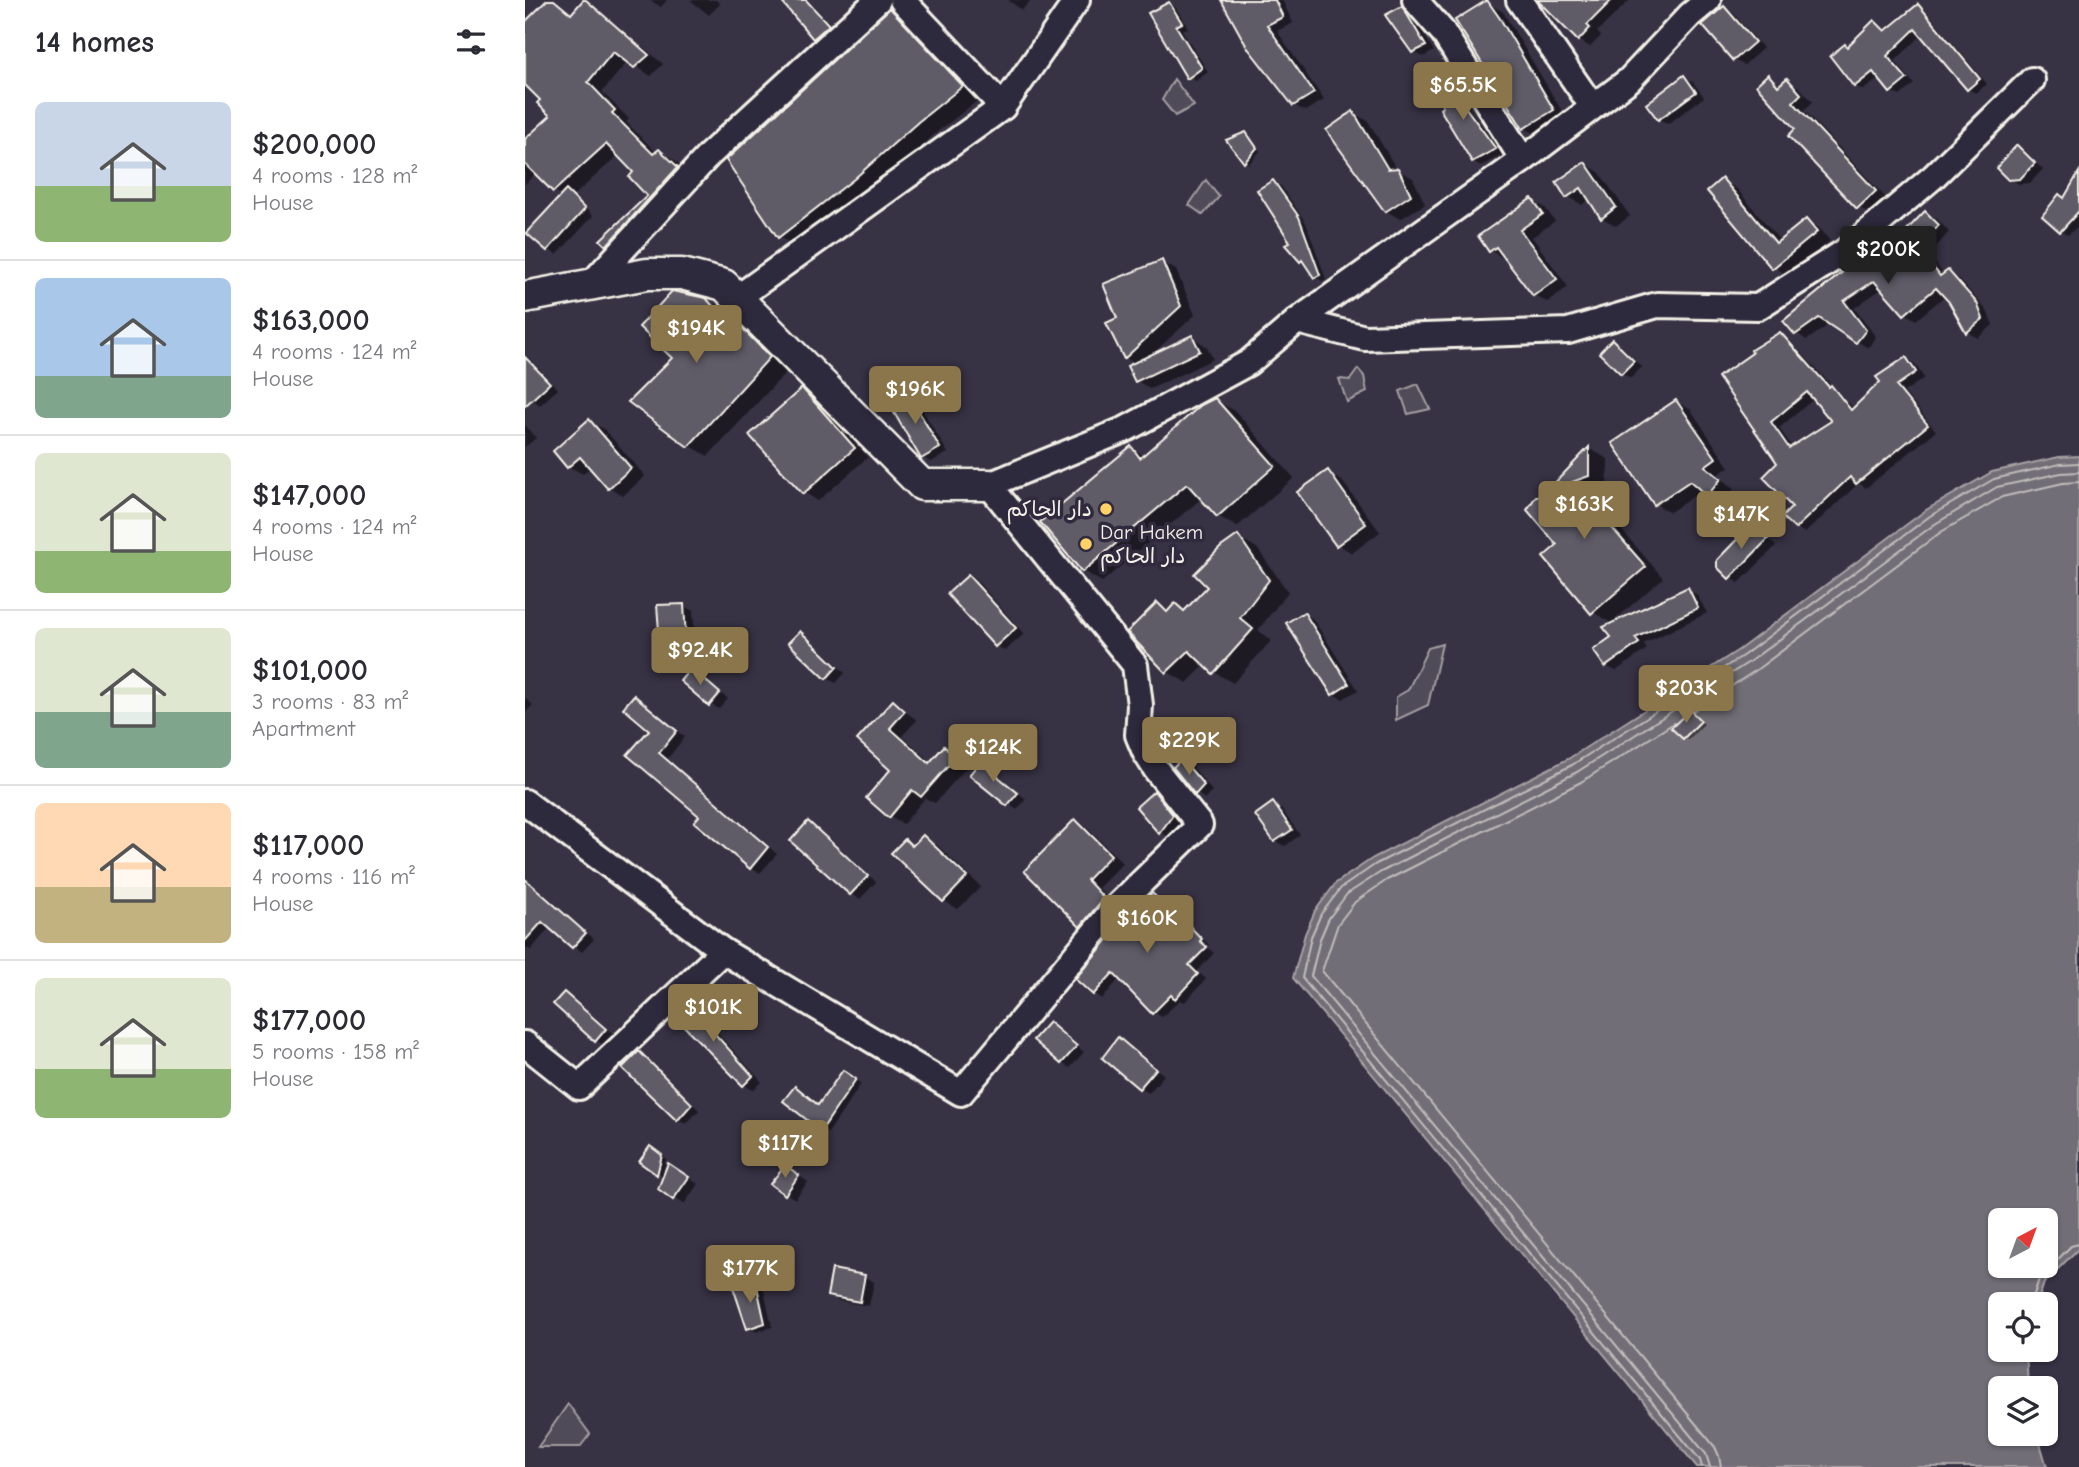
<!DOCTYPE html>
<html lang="en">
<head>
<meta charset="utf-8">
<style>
	:root { --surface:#fff; --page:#f7f7f7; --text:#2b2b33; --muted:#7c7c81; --line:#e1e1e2; --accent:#8a764a }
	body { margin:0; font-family:"Comic Neue","Playpen Sans Arabic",sans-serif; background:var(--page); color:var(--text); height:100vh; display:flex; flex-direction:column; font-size:26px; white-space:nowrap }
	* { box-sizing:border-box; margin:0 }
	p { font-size:23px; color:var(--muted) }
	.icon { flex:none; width:38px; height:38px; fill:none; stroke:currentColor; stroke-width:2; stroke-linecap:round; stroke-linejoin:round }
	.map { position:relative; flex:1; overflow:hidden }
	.details { display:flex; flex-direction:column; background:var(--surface); width:525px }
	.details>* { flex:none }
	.needle { width:46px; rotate:41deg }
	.controls { position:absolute; left:1463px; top:1208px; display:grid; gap:14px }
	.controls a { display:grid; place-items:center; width:70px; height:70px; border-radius:10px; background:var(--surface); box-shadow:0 2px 5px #0004; font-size:35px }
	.price { position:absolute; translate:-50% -60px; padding:0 16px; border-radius:7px; background:var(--accent); color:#fff; font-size:23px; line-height:46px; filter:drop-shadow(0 2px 4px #0008) }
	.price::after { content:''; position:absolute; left:50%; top:42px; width:21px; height:16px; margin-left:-10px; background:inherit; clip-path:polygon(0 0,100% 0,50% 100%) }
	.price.selected { background:#222; color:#fff }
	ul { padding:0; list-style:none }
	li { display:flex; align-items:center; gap:21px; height:175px; padding:0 35px }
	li+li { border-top:2px solid var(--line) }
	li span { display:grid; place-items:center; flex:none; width:196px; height:140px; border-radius:10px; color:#555 }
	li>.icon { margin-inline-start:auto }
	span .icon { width:84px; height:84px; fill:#fffc; stroke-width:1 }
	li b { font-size:30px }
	h2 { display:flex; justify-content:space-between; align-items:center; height:84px; padding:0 35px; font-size:30px }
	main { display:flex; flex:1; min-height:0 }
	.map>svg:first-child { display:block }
	.green { fill:#504b59; stroke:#a29ea0; stroke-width:2 }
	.water { fill:#726e77; stroke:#a6a2a4; stroke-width:2; fill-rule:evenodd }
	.shadow { fill:#0007; fill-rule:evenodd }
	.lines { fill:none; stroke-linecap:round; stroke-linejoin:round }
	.shore { stroke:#c0bdbb; stroke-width:2 }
	.building { fill:#5f5c67; stroke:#f4f1e8; stroke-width:2; fill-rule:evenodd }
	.minor-casing { stroke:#f4f1e8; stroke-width:30 }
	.tertiary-casing { stroke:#f4f1e8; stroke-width:35 }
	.minor { stroke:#2f2a3d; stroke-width:24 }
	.tertiary { stroke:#2f2a3d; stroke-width:30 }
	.poi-dot { fill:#ffd166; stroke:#2f2a3d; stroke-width:2.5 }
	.labels { text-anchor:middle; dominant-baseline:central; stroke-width:7; stroke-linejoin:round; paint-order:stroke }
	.poi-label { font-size:21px; fill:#f4f1e8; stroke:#2f2a3d; text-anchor:end }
</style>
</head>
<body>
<main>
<section class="details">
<h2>14 homes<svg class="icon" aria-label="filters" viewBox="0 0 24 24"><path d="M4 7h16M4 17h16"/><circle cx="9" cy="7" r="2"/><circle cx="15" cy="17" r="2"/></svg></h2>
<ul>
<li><span style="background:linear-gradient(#c9d6e8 60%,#8fb573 0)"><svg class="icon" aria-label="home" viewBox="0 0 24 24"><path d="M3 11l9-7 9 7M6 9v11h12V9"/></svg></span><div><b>$200,000</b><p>4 rooms · 128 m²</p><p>House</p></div></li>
<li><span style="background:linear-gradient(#a9c7e8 70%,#7fa58c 0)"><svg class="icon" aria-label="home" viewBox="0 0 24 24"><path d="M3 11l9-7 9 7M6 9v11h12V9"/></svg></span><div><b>$163,000</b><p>4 rooms · 124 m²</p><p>House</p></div></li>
<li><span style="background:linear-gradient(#dfe7d0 70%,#8fb573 0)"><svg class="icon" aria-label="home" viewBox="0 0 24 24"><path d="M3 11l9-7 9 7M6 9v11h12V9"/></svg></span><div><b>$147,000</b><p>4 rooms · 124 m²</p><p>House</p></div></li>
<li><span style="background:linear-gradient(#dfe7d0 60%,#7fa58c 0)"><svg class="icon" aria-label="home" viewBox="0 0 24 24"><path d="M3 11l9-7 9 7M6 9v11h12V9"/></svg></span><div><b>$101,000</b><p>3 rooms · 83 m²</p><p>Apartment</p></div></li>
<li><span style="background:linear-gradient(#ffd9b3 60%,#c2b280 0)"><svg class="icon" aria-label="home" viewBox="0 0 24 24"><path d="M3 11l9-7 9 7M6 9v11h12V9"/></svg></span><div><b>$117,000</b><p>4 rooms · 116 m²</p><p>House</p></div></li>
<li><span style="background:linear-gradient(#dfe7d0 65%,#8fb573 0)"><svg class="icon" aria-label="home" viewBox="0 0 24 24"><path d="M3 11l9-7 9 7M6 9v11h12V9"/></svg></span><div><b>$177,000</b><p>5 rooms · 158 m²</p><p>House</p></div></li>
</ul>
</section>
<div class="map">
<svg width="1554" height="1467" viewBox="0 0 1554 1467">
	<rect width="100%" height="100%" fill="#373244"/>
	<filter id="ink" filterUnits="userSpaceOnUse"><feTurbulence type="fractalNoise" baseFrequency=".0143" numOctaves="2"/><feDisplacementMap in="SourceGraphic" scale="14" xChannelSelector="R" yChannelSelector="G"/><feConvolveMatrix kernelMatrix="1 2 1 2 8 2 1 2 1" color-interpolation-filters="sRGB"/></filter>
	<g filter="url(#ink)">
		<g class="green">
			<path d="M649,79L669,106L650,116L637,100Z"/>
			<path d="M681,180L694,197L678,215L664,205Z"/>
			<path d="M833,369L839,376L842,392L822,402L814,379L825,380Z"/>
			<path d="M893,384L905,409L883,414L875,391Z"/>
			<path d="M917,644L903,705L871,720V697L883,690L903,648Z"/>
			<path d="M43,1404L65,1434L55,1447H13Z"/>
		</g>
		<path class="water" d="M1554,456V1248L1519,1283L1512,1304H1475V1349H1501L1503,1388H1475V1433H1512L1522,1467H1172L768,978L780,934L790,911L811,883L848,858L1043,759L1215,649L1401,510L1467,472L1534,457ZM1475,1220H1521V1265H1475Z"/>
		<g class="shadow">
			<path d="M24,0L48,14L103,39L119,48L138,64L126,76L103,61L77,92L104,119L101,122L132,153L134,151L150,160L167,177L97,253L82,245L125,196L111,172L94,155L48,196L68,216L32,255L23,249L38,196L29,191L11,173L0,184V142L27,116L18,100L0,83V25Z"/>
			<path d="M125,0H142L136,7Z"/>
			<path d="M165,0H191L195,4L184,15Z"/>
			<path d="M257,0H283L311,30L297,43L289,38Z"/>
			<path d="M483,0H506L497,10Z"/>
			<path d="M698,0H757L768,23L752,31L799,100L780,111L769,105Z"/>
			<path d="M1014,0H1105L1072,32L1076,36L1065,47L1054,40Z"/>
			<path d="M644,4L651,8L663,28L657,30L683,72L671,81L664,77Z"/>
			<path d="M964,4L978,12L1041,118L1013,136L1000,128L932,21Z"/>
			<path d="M1393,6L1401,11L1462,84L1451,93L1443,89L1397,35L1370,61L1389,84L1375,96L1366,91L1355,78L1338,90L1330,86L1350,22L1362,31Z"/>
			<path d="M877,8L886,13L909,51L898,57L889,52Z"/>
			<path d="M1199,8L1208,13L1238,48L1219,65L1209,60L1179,25Z"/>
			<path d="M365,10L385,21L456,98L412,132L349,190L273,248L254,237Z"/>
			<path d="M1243,76L1257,85L1262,80L1275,88L1288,102L1279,110L1362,199L1346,214L1333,207L1273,129Z"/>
			<path d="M1159,77L1168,82L1179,97L1143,124L1134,119Z"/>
			<path d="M925,81L933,85L941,104L978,154L956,166L948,161Z"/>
			<path d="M828,113L843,121L872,170L888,178L900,204L875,219L861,211Z"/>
			<path d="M721,134L735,151L724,164L720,161Z"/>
			<path d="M1492,148L1518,169L1505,183L1494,184L1485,179Z"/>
			<path d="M1060,164L1074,172L1105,216L1091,226L1077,218L1065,199L1057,205L1043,196Z"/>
			<path d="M1197,180L1212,189L1256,242L1281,221L1295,229L1305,241L1263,276L1249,267Z"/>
			<path d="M748,182L756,186L781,223L801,279L798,281L790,277L781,263L776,260L768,243Z"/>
			<path d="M1554,199V225L1543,235L1536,231L1540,200Z"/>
			<path d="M1007,200L1020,208L1030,221L1007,237L1043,287L1022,302L1009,295L980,256L978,258L965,250Z"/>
			<path d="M1401,213L1412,219L1424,232L1404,255L1419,275L1423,272L1434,279L1462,311L1468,325L1453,338L1442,332L1421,295L1391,320L1380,313L1358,288L1329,308L1351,337L1343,348L1305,324L1282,340L1271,333L1347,250L1359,257Z"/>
			<path d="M636,262L651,270L670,315L625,356L667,337L681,346L688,359L625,389L611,380V364L600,358L584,324L594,318Z"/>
			<path d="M180,300L216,321L264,369L183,456L164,445L149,358Z"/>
			<path d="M1255,334L1264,340L1329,409L1381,359L1390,364L1399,378L1379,392L1411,431L1341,488L1334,483L1280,533L1271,528L1270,507L1254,463L1195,377ZM1290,398L1309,421L1268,448L1254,428Z"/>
			<path d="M1088,341L1097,347L1117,367L1106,378L1097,373Z"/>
			<path d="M0,354L33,389L15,405L0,394Z"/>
			<path d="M277,390L291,399L343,457L293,501L279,492Z"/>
			<path d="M383,395L392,401L423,453L406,462L396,457Z"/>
			<path d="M690,400L710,411L769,478L712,527L693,516L677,498L577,582L558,571L606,448L620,456Z"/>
			<path d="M1152,402L1166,410L1204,467L1192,475L1209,489L1197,503L1178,490L1145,512L1130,504Z"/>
			<path d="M64,421L79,429L120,476L98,496L84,487L66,467L58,474L43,466Z"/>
			<path d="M0,425L11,438L0,447Z"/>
			<path d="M1065,449L1083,459L1082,486L1064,492L1138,578L1086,623L1068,612L1034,545L1022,498L1027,489Z"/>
			<path d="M803,473L817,481L855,532L827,553L812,544Z"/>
			<path d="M1228,526L1237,532L1251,546L1214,583L1205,577Z"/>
			<path d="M713,537L732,548L763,592L733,630L746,641L708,683L689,672L681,664L662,683L643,672L605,632L632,604L645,611L651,605L661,611L685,587Z"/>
			<path d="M444,577L453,582L499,634L480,651L471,646Z"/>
			<path d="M1163,589L1172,595L1182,613L1118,644L1122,649L1091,671L1081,666L1070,651Z"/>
			<path d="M159,606L168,611L171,660L147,662L137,656Z"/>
			<path d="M779,614L788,619L833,690L818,699L808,694Z"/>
			<path d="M275,634L284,639L320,673L311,683L302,678Z"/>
			<path d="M166,670L203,699L194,709L185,704Z"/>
			<path d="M109,697L160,737L142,759L252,854L235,873L226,868L176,816L104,754L126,729Z"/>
			<path d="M0,698L8,705L0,713Z"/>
			<path d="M368,703L392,720L377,736L407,763L419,749L443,766L410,803L400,798L378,824L365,816L367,770L334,740Z"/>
			<path d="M1169,714L1179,724L1163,740L1159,738Z"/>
			<path d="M658,761L667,766L687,791L680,799L671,793Z"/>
			<path d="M456,764L501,799L492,810L447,775Z"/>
			<path d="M629,793L639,799L656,821L653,824L655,826L644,837L635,832Z"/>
			<path d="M748,805L757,810L775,835L760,846L750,841Z"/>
			<path d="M550,821L562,828L598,863L573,888L591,906L568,933L556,925Z"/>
			<path d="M284,824L293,829L351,882L335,899L326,894Z"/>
			<path d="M398,837L412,845L456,887L433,909L419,901L369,853L380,841L389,846Z"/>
			<path d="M6,885L15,891L69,939L57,952L25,927L6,950L0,947V892Z"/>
			<path d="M627,895L659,919L684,945L682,947L689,953L672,971L681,979L660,1002L655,1000L637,1017L628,1012L595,978L577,999L552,979Z"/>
			<path d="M40,994L49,999L89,1035L80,1046L71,1040Z"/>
			<path d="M163,1007L173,1012L237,1082L228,1090L219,1085Z"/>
			<path d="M524,1024L559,1052L545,1068L537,1063Z"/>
			<path d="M594,1039L639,1075L624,1093L615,1088Z"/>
			<path d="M114,1053L122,1058L174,1110L161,1124L153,1120Z"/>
			<path d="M325,1076L336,1084L303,1133L297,1129L293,1106Z"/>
			<path d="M125,1148L141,1159L137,1175L116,1162Z"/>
			<path d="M152,1170L173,1184L159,1204L135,1189Z"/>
			<path d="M269,1172L283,1182L270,1199L261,1193Z"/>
			<path d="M339,1276L349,1282L344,1306L314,1301L304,1295Z"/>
			<path d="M231,1284L239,1289L247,1327L231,1332L224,1327Z"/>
		</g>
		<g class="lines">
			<g class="shore">
				<path d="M1168,711L1230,671L1416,532L1477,497L1538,483L1554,482"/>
				<path d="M1149,723L1056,782L862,880L830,902L813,924L797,971L1190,1447L1194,1456L1196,1467"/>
				<path d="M1506,1304L1514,1279L1546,1246L1554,1244"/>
				<path d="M1177,1467L1175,1460L777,978L786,937L796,914L816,888L851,864L1047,765L1219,655L1405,516L1469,479L1535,464L1554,463"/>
				<path d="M1185,1467L1181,1454L786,976L795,939L804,918L822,894L856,872L1052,772L1224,662L1410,524L1472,487L1536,473L1554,472"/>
			</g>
		</g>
		<g class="building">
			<path d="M22,0H29L46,14L58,0H61L124,55L109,68L88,52L63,82L90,110L87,113L128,154L134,149L153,167L81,246L75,240L122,196L104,177L108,172L81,144L28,192L0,164V139L25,116L12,103L15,100L0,85V22Z"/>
			<path d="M255,0H281L304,25L288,39Z"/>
			<path d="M696,0H750L758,17L742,25L789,93L768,106L722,47Z"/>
			<path d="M962,0L976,20L1029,110L998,129L930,20Z"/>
			<path d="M1012,0H1087L1062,25L1065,28L1053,41Z"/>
			<path d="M644,2L657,23L651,26L677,68L662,79L623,13Z"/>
			<path d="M1393,4L1455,79L1442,90L1390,29L1362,56L1382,79L1365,93L1348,72L1329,87L1305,56L1320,44L1322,47L1349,20L1360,31Z"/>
			<path d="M877,6L901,46L887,53L860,15Z"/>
			<path d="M1199,6L1230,42L1208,61L1177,25Z"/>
			<path d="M365,8L438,86L393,122L329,179L253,238L201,160Z"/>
			<path d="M1243,74L1253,86L1262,78L1276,94L1268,102L1351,191L1332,209L1263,136L1270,129L1231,85Z"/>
			<path d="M1159,75L1171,92L1133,120L1121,104Z"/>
			<path d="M925,79L933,97L971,149L947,162L915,109L918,106L907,87Z"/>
			<path d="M828,111L863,169L873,168L886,195L860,212L801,130Z"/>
			<path d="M721,132L732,148L719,163L701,140Z"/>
			<path d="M1492,145L1510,163L1495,179L1483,180L1471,168Z"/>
			<path d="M1060,162L1091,207L1076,219L1056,188L1041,198L1031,182Z"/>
			<path d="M1554,172V211L1535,232L1517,216L1534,194L1539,198Z"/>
			<path d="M1197,178L1251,243L1281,219L1292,232L1247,269L1182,191Z"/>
			<path d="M748,180L774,217L795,275L789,278L777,260L775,262L760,245L765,242L732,190Z"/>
			<path d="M41,190L60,209L22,251L1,233Z"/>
			<path d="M1007,198L1018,214L995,230L1032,279L1008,296L971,247L964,252L953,236Z"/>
			<path d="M1400,211L1414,225L1394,248L1415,276L1423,270L1452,303L1458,319L1441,333L1424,302L1411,288L1379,315L1349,281L1319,301L1341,330L1331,343L1294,318L1270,335L1258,321L1347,248L1355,258Z"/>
			<path d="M637,260L656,306L599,359L581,323L592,318L578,284Z"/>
			<path d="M147,291L181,298L193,312L197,307L245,357L163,447L103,402L147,358L114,327Z"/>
			<path d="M1255,332L1304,387L1306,385L1326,410L1355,382L1351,377L1381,357L1391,372L1371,386L1403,425L1331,484L1325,477L1270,529L1257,517L1267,507L1238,477L1252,463L1193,377L1227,353L1226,350ZM1282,392L1306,421L1264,448L1246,422Z"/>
			<path d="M667,335L675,351L610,382L602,366Z"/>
			<path d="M1087,339L1109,361L1096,374L1074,353Z"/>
			<path d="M0,357L25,383L0,406Z"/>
			<path d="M277,388L330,448L278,494L224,435Z"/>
			<path d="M383,393L415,448L396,459L364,404Z"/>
			<path d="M690,398L750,466L692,517L662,484L557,572L515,522L606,446L615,458L676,405Z"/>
			<path d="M1151,400L1191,458L1180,466L1196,479L1182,496L1165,481L1129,505L1087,443Z"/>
			<path d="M64,419L106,468L83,489L55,457L42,468L28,451Z"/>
			<path d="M1064,447V476L1047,482L1121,567L1066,614L1018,557L1032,545L1002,510L1011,496H1021L1027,488L1024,489Z"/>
			<path d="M803,470L841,524L811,546L772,492Z"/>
			<path d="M1227,524L1243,539L1204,579L1192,567V560Z"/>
			<path d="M713,535L744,580L715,618L728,629L688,674L664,651L641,673L602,632L632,602L642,612L650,603L659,611L682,587L669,574L696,547Z"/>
			<path d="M443,575L491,628L470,647L422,594Z"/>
			<path d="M1163,587L1173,608L1110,638L1114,643L1080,667L1068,650L1086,637L1078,627Z"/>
			<path d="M159,604L162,656L136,657L132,605Z"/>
			<path d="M779,612L824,684L807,695L761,623Z"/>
			<path d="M275,631L312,667L301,679L263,643Z"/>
			<path d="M166,668L195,693L184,706L155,681Z"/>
			<path d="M109,695L152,731L134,753L243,847L225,869L169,822L174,816L102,755L124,730L98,708Z"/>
			<path d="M368,700L380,711L365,728L404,763L419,746L431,757L396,797L387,790L364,818L341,798L365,770L332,740Z"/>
			<path d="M1165,710L1176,721L1158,739L1146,728Z"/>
			<path d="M657,759L679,785L670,795L648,767Z"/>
			<path d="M455,762L493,793L482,806L444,775Z"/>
			<path d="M629,791L648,815L634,834L611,807Z"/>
			<path d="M748,802L767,830L749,842L730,815Z"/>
			<path d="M550,819L586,855L562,880L579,898L555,927L499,871Z"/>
			<path d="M283,821L343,876L325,895L265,841Z"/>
			<path d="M398,835L442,877L418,902L366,853L380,839L387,846Z"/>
			<path d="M0,879L61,933L47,948L17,922L0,941Z"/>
			<path d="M627,893L649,914L651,912L677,939L675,941L682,947L664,965L673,974L650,999L646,995L627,1014L588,973L568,995L550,979L599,920Z"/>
			<path d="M39,992L81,1029L70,1042L28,1004Z"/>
			<path d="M163,1004L228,1076L218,1086L150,1017Z"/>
			<path d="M524,1022L552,1046L536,1064L508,1040Z"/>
			<path d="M593,1037L631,1069L614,1089L577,1058Z"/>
			<path d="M114,1051L167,1104L152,1121L97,1068Z"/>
			<path d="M318,1070L331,1079L296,1131L258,1101L270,1086L293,1105Z"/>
			<path d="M125,1146L137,1155L132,1175L114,1162Z"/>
			<path d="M143,1163L164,1177L148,1200L133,1189Z"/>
			<path d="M260,1165L274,1175L260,1195L245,1184Z"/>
			<path d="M307,1269L340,1275L335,1302L302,1296Z"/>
			<path d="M231,1282L240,1323L222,1329L208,1287Z"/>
		</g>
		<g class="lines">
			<defs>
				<g id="minor">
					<path d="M377,0L478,107"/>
					<path d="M890,0L918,32L998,160"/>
					<path d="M994,0L1067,106"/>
					<path d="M67,283L184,155L353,0"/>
					<path d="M212,298L478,107L552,0"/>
					<path d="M772,321L840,338L1043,331L1132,305L1233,307L1319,252L1408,177L1507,80"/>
					<path d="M0,802L198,951L436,1093L588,910L675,825L632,771L620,752L613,735L615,705L610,665L464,485L601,429L723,363L772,321L998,160L1104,80L1165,15L1183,0"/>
					<path d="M0,1044L54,1087L198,951"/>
				</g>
				<path id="tertiary" d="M0,297L122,274H157L199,285L397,485H464"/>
			</defs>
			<use href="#minor" class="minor-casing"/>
			<use href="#tertiary" class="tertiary-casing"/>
			<use href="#minor" class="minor"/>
			<use href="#tertiary" class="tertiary"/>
		</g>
	</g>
	<g class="poi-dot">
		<circle cx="581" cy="509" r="7"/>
		<circle cx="561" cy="544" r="7"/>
	</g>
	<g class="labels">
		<g class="poi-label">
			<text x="567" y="509">دار الحاكم</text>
			<text x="575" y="532" text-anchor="start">Dar Hakem<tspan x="575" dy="24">دار الحاكم</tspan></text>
		</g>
	</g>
</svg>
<div class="controls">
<a><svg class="needle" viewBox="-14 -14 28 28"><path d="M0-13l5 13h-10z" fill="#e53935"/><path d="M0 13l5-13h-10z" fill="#7c7c81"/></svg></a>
<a><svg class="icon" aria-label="locate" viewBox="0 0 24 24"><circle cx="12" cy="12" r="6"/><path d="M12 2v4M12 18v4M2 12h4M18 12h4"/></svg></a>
<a><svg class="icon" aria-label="layers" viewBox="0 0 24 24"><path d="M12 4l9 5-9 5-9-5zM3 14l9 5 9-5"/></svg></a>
</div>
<b class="price" style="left:938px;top:122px">$65.5K</b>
<b class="price selected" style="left:1363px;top:286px">$200K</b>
<b class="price" style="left:171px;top:365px">$194K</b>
<b class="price" style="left:390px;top:426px">$196K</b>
<b class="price" style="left:1059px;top:541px">$163K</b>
<b class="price" style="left:1216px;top:551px">$147K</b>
<b class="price" style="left:175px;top:687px">$92.4K</b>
<b class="price" style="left:1161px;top:725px">$203K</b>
<b class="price" style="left:664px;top:777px">$229K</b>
<b class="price" style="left:468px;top:784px">$124K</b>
<b class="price" style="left:622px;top:955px">$160K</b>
<b class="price" style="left:188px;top:1044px">$101K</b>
<b class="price" style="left:260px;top:1180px">$117K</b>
<b class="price" style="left:225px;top:1305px">$177K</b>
</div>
</main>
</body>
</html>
